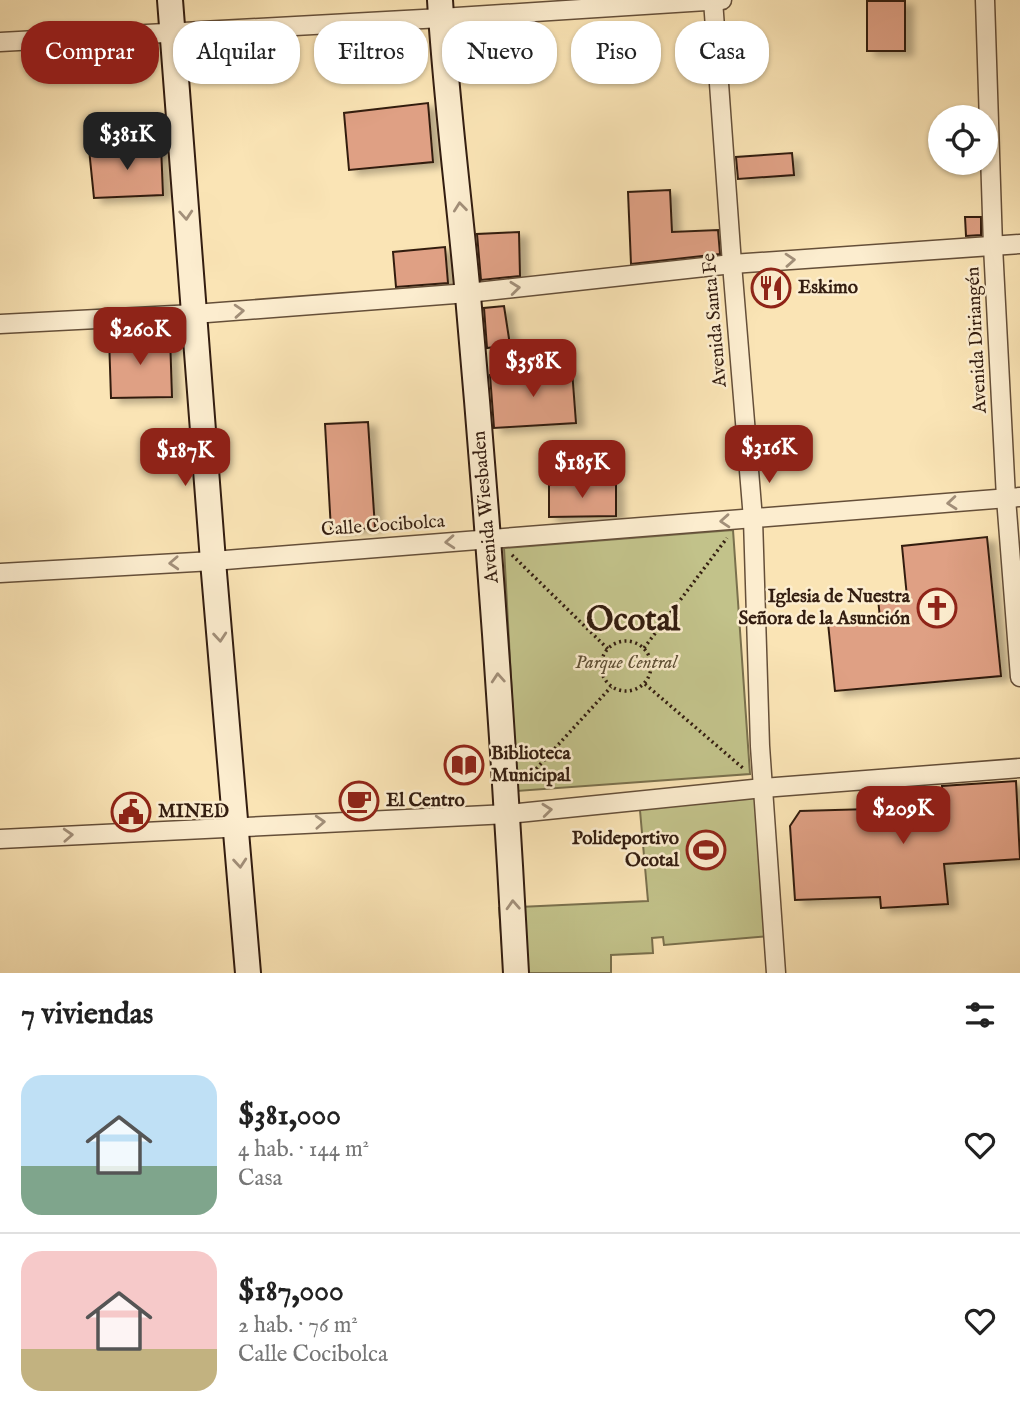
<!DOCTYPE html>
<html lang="es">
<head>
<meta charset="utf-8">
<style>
	:root { --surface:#fff; --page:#f6f6f6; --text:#222; --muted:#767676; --line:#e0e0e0; --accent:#8f2418 }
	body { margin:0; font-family:"IM FELL English",serif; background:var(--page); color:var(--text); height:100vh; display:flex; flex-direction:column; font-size:26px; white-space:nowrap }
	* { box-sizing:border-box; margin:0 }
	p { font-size:23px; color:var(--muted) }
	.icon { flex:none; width:38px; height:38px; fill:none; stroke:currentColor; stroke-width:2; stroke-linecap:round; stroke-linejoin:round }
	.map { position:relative; height:973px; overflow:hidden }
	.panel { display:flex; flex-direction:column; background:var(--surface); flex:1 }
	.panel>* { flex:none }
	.hud { position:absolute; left:21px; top:21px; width:978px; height:63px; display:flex; gap:14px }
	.controls { position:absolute; left:928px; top:105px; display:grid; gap:14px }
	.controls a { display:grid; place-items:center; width:70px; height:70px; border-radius:50%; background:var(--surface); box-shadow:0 2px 5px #0004; font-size:35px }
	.price { position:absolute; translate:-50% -60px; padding:0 16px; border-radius:14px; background:var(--accent); color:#fff; font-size:23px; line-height:46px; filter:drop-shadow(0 2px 4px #0008) }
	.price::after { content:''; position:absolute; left:50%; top:42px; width:21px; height:16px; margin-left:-10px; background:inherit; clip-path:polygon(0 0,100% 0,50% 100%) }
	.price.current { background:#222; color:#fff }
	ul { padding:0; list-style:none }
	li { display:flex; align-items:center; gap:21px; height:175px; padding:0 21px }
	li+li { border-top:2px solid var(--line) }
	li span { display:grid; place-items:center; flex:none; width:196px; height:140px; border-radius:21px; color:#555 }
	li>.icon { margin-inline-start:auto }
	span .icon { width:84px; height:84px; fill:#fffc; stroke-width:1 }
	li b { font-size:30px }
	h2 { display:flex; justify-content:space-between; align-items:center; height:84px; padding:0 21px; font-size:30px }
	.tag { padding:0 24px; border-radius:28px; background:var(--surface); box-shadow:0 2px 5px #0004; font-size:24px; line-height:63px }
	.tag.current { background:var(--accent); color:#fff }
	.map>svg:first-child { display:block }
	.green { fill:#c2c28a; stroke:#7a704d; stroke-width:2 }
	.building { fill:#dfa084; stroke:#331d10; stroke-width:2; filter:url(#shadow) }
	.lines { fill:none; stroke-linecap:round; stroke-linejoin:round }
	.street-casing { stroke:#654f39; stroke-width:21 }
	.secondary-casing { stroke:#331d10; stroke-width:28 }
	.path { stroke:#331d10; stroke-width:3.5; stroke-dasharray:2 3.5; stroke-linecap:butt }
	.street { stroke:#fcedcf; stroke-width:18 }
	.secondary { stroke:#fcedcf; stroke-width:24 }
	.oneway { stroke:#a28f79 }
	.labels { text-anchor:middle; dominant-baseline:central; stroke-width:5; stroke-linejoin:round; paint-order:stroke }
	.poi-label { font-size:19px; font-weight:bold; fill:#331d10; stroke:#fcedcf; text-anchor:start }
	.street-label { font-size:19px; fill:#331d10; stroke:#fcedcf }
	.park-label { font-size:19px; font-style:italic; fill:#5e4f35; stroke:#fcedcf }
	.town-label { font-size:33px; font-weight:bold; fill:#331d10; stroke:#fcedcf }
</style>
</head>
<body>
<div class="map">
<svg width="1020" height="973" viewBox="0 0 1020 973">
	<defs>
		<filter id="shadow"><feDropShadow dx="8" dy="4.5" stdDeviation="3.5" flood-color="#0004"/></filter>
	</defs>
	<rect width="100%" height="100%" fill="#fae4b5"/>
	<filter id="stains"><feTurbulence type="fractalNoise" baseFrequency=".00286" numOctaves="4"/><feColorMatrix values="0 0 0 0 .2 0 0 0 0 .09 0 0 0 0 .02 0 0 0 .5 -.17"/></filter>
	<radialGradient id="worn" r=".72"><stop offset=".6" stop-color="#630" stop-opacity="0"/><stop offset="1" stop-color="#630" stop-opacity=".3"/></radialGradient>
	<g class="green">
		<path d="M733,530L750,774L517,791L504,548Z"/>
		<path d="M763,788L771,936L664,945L663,937L652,938L653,953L611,955V973H504L499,908L648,901L639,799Z"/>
	</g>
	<g class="building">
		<rect x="867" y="1" width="38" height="50"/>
		<path d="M428,103L433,162L349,170L344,113Z"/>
		<path d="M161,145L163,195L94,198L89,149Z"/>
		<path d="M792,153L794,175L738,179L736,157Z"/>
		<path d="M670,190L672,232L718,230L720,254L631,264L628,192Z"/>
		<path d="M965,217H981V235L966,236Z"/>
		<path d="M519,232L520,276L481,280L477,234Z"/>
		<path d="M445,247L448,283L396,287L393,252Z"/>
		<path d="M504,306L510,345L487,348L484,308Z"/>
		<path d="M170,336L172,397L111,398L109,337Z"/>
		<path d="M572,370L576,423L494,428L490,375Z"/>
		<path d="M368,422L375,528L331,530L325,424Z"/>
		<path d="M616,484V516L549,517V485Z"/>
		<path d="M987,537L1001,676L835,691L828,623L880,618L878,599L907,597L902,546Z"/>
		<path d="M1016,781L1020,859L944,864L948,904L881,908L880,897L795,900L790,826L800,811L870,809L871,813L943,805L942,786Z"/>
	</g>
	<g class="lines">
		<defs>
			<g id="street">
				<path d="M713,0L732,264L753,519L760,746L776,973"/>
				<path d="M985,0L993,246L1006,498L1020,677"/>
				<path d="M0,42L441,18L722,0"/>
				<path d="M0,324L194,314L468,293L732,264L1020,244"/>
				<path d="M0,573L213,561L1020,497"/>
				<path d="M0,839L508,814L763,788L1020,768"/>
			</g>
			<g id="secondary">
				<path d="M170,0L213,561L248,973"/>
				<path d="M440,0C446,99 459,197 468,296C488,521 504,747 516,973"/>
			</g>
		</defs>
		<use href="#street" class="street-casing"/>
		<use href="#secondary" class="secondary-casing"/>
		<g class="path">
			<path d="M512,555L608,649"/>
			<circle cx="626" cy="666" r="25"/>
			<path d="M644,648L727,538"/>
			<path d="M645,684L744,769"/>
			<path d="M525,781L611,687"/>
		</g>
		<use href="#street" class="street"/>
		<use href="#secondary" class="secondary"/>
	</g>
	<defs><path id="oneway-chevron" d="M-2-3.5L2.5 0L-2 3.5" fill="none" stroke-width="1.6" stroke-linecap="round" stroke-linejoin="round" transform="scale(1.75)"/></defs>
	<g class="oneway">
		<use href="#oneway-chevron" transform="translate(460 207) rotate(-96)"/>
		<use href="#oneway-chevron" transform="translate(186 215) rotate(86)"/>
		<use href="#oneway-chevron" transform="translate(790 260) rotate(-4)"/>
		<use href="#oneway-chevron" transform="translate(515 288) rotate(-6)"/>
		<use href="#oneway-chevron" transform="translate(239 311) rotate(-4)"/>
		<use href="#oneway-chevron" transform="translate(952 503) rotate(175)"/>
		<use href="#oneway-chevron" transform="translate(725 521) rotate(176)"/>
		<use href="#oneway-chevron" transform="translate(450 542) rotate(176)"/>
		<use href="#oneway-chevron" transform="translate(174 563) rotate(177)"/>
		<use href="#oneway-chevron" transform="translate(220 637) rotate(85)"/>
		<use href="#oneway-chevron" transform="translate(498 678) rotate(-94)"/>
		<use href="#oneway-chevron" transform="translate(547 810) rotate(-6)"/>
		<use href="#oneway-chevron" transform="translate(320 822) rotate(-3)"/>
		<use href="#oneway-chevron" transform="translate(68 835) rotate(-3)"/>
		<use href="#oneway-chevron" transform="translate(240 863) rotate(85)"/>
		<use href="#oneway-chevron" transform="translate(513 905) rotate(-93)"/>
	</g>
	<defs>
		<symbol id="restaurant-ring" viewBox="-11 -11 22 22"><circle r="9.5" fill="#fcedcf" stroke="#8f2418" stroke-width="1.5"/><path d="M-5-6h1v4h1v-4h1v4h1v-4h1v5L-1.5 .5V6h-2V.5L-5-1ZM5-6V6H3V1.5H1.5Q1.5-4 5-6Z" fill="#8f2418"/></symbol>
		<symbol id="church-ring" viewBox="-11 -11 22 22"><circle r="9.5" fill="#fcedcf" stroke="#8f2418" stroke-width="1.5"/><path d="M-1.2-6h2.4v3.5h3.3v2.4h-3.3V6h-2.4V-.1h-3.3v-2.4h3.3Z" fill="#8f2418"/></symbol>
		<symbol id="library-ring" viewBox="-11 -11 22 22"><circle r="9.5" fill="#fcedcf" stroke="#8f2418" stroke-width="1.5"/><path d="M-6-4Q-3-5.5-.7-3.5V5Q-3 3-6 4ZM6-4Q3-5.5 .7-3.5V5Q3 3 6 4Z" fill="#8f2418"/></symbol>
		<symbol id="cafe-ring" viewBox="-11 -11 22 22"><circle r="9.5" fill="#fcedcf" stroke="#8f2418" stroke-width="1.5"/><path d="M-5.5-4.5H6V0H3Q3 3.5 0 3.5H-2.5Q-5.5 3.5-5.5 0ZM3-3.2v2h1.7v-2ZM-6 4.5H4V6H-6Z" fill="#8f2418"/></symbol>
		<symbol id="civic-ring" viewBox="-11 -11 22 22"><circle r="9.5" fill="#fcedcf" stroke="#8f2418" stroke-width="1.5"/><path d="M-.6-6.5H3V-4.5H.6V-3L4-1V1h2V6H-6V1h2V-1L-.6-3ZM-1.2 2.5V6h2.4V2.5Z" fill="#8f2418"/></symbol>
		<symbol id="stadium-ring" viewBox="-11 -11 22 22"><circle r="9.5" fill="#fcedcf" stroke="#8f2418" stroke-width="1.5"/><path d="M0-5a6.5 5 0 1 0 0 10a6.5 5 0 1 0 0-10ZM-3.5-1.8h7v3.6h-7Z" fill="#8f2418"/></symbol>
	</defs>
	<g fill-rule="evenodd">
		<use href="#restaurant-ring" x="749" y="266" width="44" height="44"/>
		<use href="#church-ring" x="915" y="586" width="44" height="44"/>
		<use href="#library-ring" x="442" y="743" width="44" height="44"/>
		<use href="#cafe-ring" x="337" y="779" width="44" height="44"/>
		<use href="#civic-ring" x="109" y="790" width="44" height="44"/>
		<use href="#stadium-ring" x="684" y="828" width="44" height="44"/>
	</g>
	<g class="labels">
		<g class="poi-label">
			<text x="798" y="288">Eskimo</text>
			<text x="910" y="597" text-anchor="end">Iglesia de Nuestra<tspan x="910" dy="22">Señora de la Asunción</tspan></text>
			<text x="491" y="754">Biblioteca<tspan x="491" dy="22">Municipal</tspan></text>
			<text x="386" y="801">El Centro</text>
			<text x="158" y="812">MINED</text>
			<text x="679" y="839" text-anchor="end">Polideportivo<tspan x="679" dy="22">Ocotal</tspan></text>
		</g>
		<g class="street-label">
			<text transform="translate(715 320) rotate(-95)">Avenida Santa Fe</text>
			<text transform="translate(977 340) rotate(-93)">Avenida Diriangén</text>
			<text transform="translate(486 507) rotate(-95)">Avenida Wiesbaden</text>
			<text transform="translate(383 526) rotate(-4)">Calle Cocibolca</text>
		</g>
		<g class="park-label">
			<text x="626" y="663">Parque Central</text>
		</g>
		<g class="town-label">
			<text x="633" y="621">Ocotal</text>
		</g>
	</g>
	<rect width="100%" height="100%" filter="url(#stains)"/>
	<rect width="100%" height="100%" fill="url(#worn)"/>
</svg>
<div class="controls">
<a><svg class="icon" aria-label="locate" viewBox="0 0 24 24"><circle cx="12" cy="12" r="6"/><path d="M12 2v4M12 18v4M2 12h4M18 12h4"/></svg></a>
</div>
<b class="price current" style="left:127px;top:172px">$381K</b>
<b class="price" style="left:140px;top:367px">$260K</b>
<b class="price" style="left:533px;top:399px">$358K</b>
<b class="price" style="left:769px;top:485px">$316K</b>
<b class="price" style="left:185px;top:488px">$187K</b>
<b class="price" style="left:582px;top:500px">$185K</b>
<b class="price" style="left:903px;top:846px">$209K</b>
<div class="hud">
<a class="tag current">Comprar</a>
<a class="tag">Alquilar</a>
<a class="tag">Filtros</a>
<a class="tag">Nuevo</a>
<a class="tag">Piso</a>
<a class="tag">Casa</a>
</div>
</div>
<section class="panel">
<h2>7 viviendas<svg class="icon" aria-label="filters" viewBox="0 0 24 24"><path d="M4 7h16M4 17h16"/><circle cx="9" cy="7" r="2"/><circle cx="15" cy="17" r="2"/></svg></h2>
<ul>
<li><span style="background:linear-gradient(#bfe0f5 65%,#7fa58c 0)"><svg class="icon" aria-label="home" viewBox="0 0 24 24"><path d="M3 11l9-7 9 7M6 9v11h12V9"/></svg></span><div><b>$381,000</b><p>4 hab. · 144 m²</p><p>Casa</p></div><svg class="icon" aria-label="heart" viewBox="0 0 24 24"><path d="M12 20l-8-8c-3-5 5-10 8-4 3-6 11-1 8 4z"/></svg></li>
<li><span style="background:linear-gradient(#f6c9c9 70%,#c2b280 0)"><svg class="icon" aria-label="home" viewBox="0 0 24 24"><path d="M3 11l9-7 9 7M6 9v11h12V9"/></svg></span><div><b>$187,000</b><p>2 hab. · 76 m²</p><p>Calle Cocibolca</p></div><svg class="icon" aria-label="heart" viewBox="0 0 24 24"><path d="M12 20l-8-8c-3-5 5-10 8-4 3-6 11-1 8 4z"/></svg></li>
</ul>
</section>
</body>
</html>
